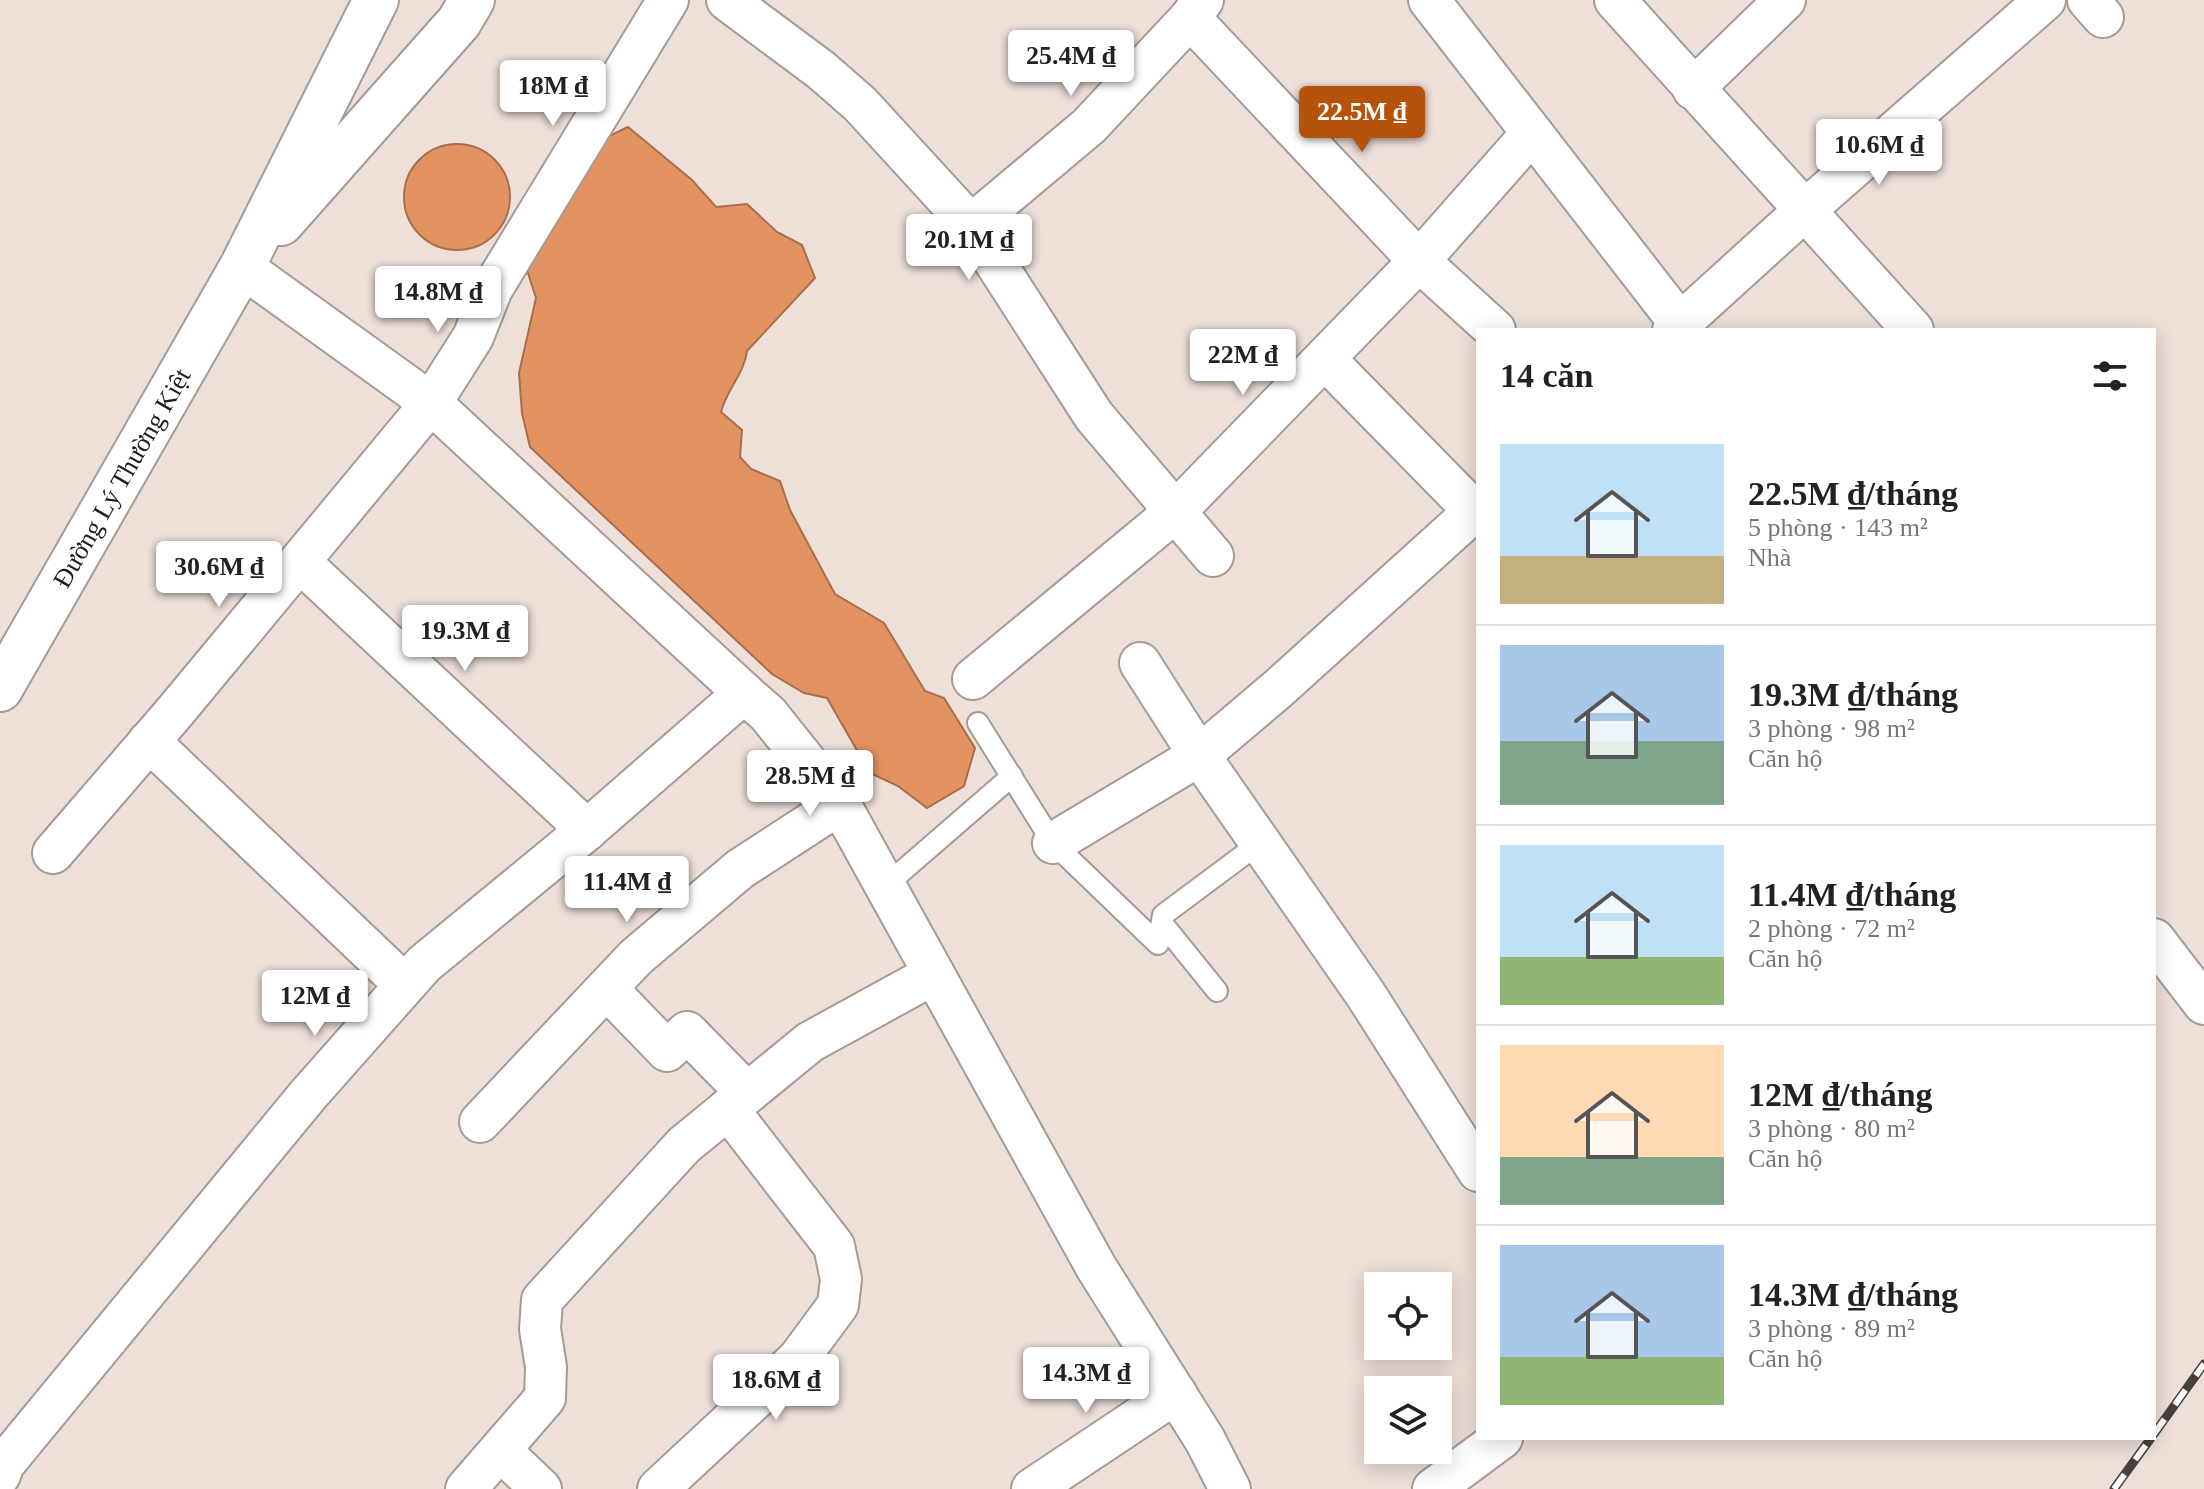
<!DOCTYPE html>
<html lang="vi">
<head>
<meta charset="utf-8">
<style>
	:root { --surface:#fff; --page:#f2f2f2; --text:#222; --muted:#767676; --line:#e0e0e0; --accent:#b45309 }
	body { margin:0; font-family:"Times New Roman",serif; background:var(--page); color:var(--text); height:100vh; display:flex; flex-direction:column; font-size:30px; white-space:nowrap }
	* { box-sizing:border-box; margin:0 }
	p { font-size:26px; color:var(--muted) }
	.icon { flex:none; width:44px; height:44px; fill:none; stroke:currentColor; stroke-width:2; stroke-linecap:round; stroke-linejoin:round }
	.map { position:relative; flex:1; overflow:hidden }
	.drawer { position:absolute; left:1476px; top:328px; width:680px; height:1112px; display:flex; flex-direction:column; background:var(--surface); border-radius:0px; box-shadow:0 4px 20px #0003 }
	.drawer>* { flex:none }
	.buttons { position:absolute; left:1364px; top:1272px; display:grid; gap:16px }
	.buttons a { display:grid; place-items:center; width:88px; height:88px; border-radius:0px; background:var(--surface); box-shadow:0 4px 20px #0003; font-size:40px }
	.price { position:absolute; translate:-50% -68px; padding:0 18px; border-radius:8px; background:#fff; color:#222; font-size:26px; line-height:52px; filter:drop-shadow(0 2px 4px #0008) }
	.price::after { content:''; position:absolute; left:50%; top:48px; width:24px; height:18px; margin-left:-12px; background:inherit; clip-path:polygon(0 0,100% 0,50% 100%) }
	.price.on { background:var(--accent); color:#fff }
	ul { padding:0; list-style:none }
	li { display:flex; align-items:center; gap:24px; height:200px; padding:0 24px }
	li+li { border-top:2px solid var(--line) }
	li span { display:grid; place-items:center; flex:none; width:224px; height:160px; border-radius:0px; color:#555 }
	li>.icon { margin-inline-start:auto }
	span .icon { width:96px; height:96px; fill:#fffc; stroke-width:1 }
	li b { font-size:34px }
	h2 { display:flex; justify-content:space-between; align-items:center; height:96px; padding:0 24px; font-size:34px }
	.map>svg:first-child { display:block }
	.water { fill:#e39262; stroke:#a96f4c; stroke-width:2 }
	.lines { fill:none; stroke-linecap:round; stroke-linejoin:round }
	.service-casing { stroke:#a79a92; stroke-width:24 }
	.minor-casing { stroke:#a79a92; stroke-width:44 }
	.primary-casing { stroke:#a79a92; stroke-width:48 }
	.service { stroke:#fff; stroke-width:20 }
	.minor { stroke:#fff; stroke-width:40 }
	.primary { stroke:#fff; stroke-width:44 }
	.rail-casing { stroke:#47403c; stroke-width:9 }
	.rail { stroke:#fff; stroke-width:6; stroke-dasharray:18; stroke-linecap:butt }
	.labels { text-anchor:middle; dominant-baseline:central; stroke-width:8; stroke-linejoin:round; paint-order:stroke }
	.street-label { font-size:26px; fill:#211c19; stroke:#fff }
</style>
</head>
<body>
<div class="map">
<svg width="2204" height="1489" viewBox="0 0 2204 1489">
	<rect width="100%" height="100%" fill="#eedfd8"/>
	<g class="water">
		<path d="M628,127L692,180L716,207L747,204L777,232L802,245L815,278L747,351C744,374 727,389 721,412L742,430L740,457L751,469L780,481L790,510L835,594L884,623L925,691L944,698L975,748L964,786L927,808L898,786L870,773L827,698L804,693L772,674L530,447L522,413L519,373L536,298L526,267L584,148Z"/>
		<circle cx="457" cy="197" r="53"/>
	</g>
	<g class="lines">
		<defs>
			<g id="service">
				<path d="M978,723L1053,843L1158,944L1163,915L1261,842"/>
				<path d="M885,886L1012,776"/>
				<path d="M1162,923L1217,991"/>
			</g>
			<g id="minor">
				<path d="M727,0L821,70L860,104L971,225L1094,416L1213,556"/>
				<path d="M1429,0L1685,330"/>
				<path d="M1615,0L1913,330"/>
				<path d="M2088,0L2103,17"/>
				<path d="M1190,18L1419,261L1495,330"/>
				<path d="M1693,89L1785,0"/>
				<path d="M971,225L1089,126L1190,18L1203,0"/>
				<path d="M242,267L431,403L744,693L768,714L840,804L1096,1267L1205,1440L1230,1489"/>
				<path d="M1673,330L1804,211L2045,0"/>
				<path d="M1325,359L1478,515"/>
				<path d="M300,562L587,830"/>
				<path d="M1140,663L1195,749L1366,995L1478,1171"/>
				<path d="M973,679L1176,511L1419,261L1532,133"/>
				<path d="M149,741L405,985"/>
				<path d="M1053,843L1200,755L1279,688L1478,508"/>
				<path d="M53,853L173,714L431,403L473,337L492,289L668,0"/>
				<path d="M2154,939L2204,1004"/>
				<path d="M607,989L667,1051L687,1032L747,1093"/>
				<path d="M480,1122L636,957L740,869L840,804"/>
				<path d="M501,1451L541,1489"/>
				<path d="M0,1475L4,1464L308,1095L424,964L587,830L744,693"/>
				<path d="M466,1489L545,1398L546,1367L540,1329L542,1300L684,1145L810,1042L934,974"/>
				<path d="M658,1489L798,1359L838,1305L841,1279L834,1246L728,1109"/>
				<path d="M1032,1489L1176,1393"/>
				<path d="M1433,1489L1502,1438"/>
			</g>
			<g id="primary">
				<path d="M281,223L459,22L472,0"/>
				<path d="M0,689L242,267L376,0"/>
			</g>
		</defs>
		<use href="#service" class="service-casing"/>
		<use href="#minor" class="minor-casing"/>
		<use href="#primary" class="primary-casing"/>
		<use href="#service" class="service"/>
		<use href="#minor" class="minor"/>
		<use href="#primary" class="primary"/>
		<defs>
			<g id="rail">
				<path d="M2154,1434L2204,1364"/>
				<path d="M2114,1489L2151,1438"/>
			</g>
		</defs>
		<use href="#rail" class="rail-casing"/>
		<use href="#rail" class="rail"/>
	</g>
	<g class="labels">
		<g class="street-label">
			<text transform="translate(122 478) rotate(-60)">Đường Lý Thường Kiệt</text>
		</g>
	</g>
</svg>
<div class="buttons">
<a><svg class="icon" aria-label="locate" viewBox="0 0 24 24"><circle cx="12" cy="12" r="6"/><path d="M12 2v4M12 18v4M2 12h4M18 12h4"/></svg></a>
<a><svg class="icon" aria-label="layers" viewBox="0 0 24 24"><path d="M12 4l9 5-9 5-9-5zM3 14l9 5 9-5"/></svg></a>
</div>
<b class="price" style="left:1071px;top:98px">25.4M ₫</b>
<b class="price" style="left:553px;top:128px">18M ₫</b>
<b class="price on" style="left:1362px;top:154px">22.5M ₫</b>
<b class="price" style="left:1879px;top:187px">10.6M ₫</b>
<b class="price" style="left:969px;top:282px">20.1M ₫</b>
<b class="price" style="left:438px;top:334px">14.8M ₫</b>
<b class="price" style="left:1243px;top:397px">22M ₫</b>
<b class="price" style="left:219px;top:609px">30.6M ₫</b>
<b class="price" style="left:465px;top:673px">19.3M ₫</b>
<b class="price" style="left:810px;top:818px">28.5M ₫</b>
<b class="price" style="left:627px;top:924px">11.4M ₫</b>
<b class="price" style="left:315px;top:1038px">12M ₫</b>
<b class="price" style="left:1086px;top:1415px">14.3M ₫</b>
<b class="price" style="left:776px;top:1422px">18.6M ₫</b>
<section class="drawer">
<h2>14 căn<svg class="icon" aria-label="filters" viewBox="0 0 24 24"><path d="M4 7h16M4 17h16"/><circle cx="9" cy="7" r="2"/><circle cx="15" cy="17" r="2"/></svg></h2>
<ul>
<li><span style="background:linear-gradient(#bfe0f5 70%,#c2b280 0)"><svg class="icon" aria-label="home" viewBox="0 0 24 24"><path d="M3 11l9-7 9 7M6 9v11h12V9"/></svg></span><div><b>22.5M ₫/tháng</b><p>5 phòng · 143 m²</p><p>Nhà</p></div></li>
<li><span style="background:linear-gradient(#a9c7e8 60%,#7fa58c 0)"><svg class="icon" aria-label="home" viewBox="0 0 24 24"><path d="M3 11l9-7 9 7M6 9v11h12V9"/></svg></span><div><b>19.3M ₫/tháng</b><p>3 phòng · 98 m²</p><p>Căn hộ</p></div></li>
<li><span style="background:linear-gradient(#bfe0f5 70%,#8fb573 0)"><svg class="icon" aria-label="home" viewBox="0 0 24 24"><path d="M3 11l9-7 9 7M6 9v11h12V9"/></svg></span><div><b>11.4M ₫/tháng</b><p>2 phòng · 72 m²</p><p>Căn hộ</p></div></li>
<li><span style="background:linear-gradient(#ffd9b3 70%,#7fa58c 0)"><svg class="icon" aria-label="home" viewBox="0 0 24 24"><path d="M3 11l9-7 9 7M6 9v11h12V9"/></svg></span><div><b>12M ₫/tháng</b><p>3 phòng · 80 m²</p><p>Căn hộ</p></div></li>
<li><span style="background:linear-gradient(#a9c7e8 70%,#8fb573 0)"><svg class="icon" aria-label="home" viewBox="0 0 24 24"><path d="M3 11l9-7 9 7M6 9v11h12V9"/></svg></span><div><b>14.3M ₫/tháng</b><p>3 phòng · 89 m²</p><p>Căn hộ</p></div></li>
</ul>
</section>
</div>
</body>
</html>
